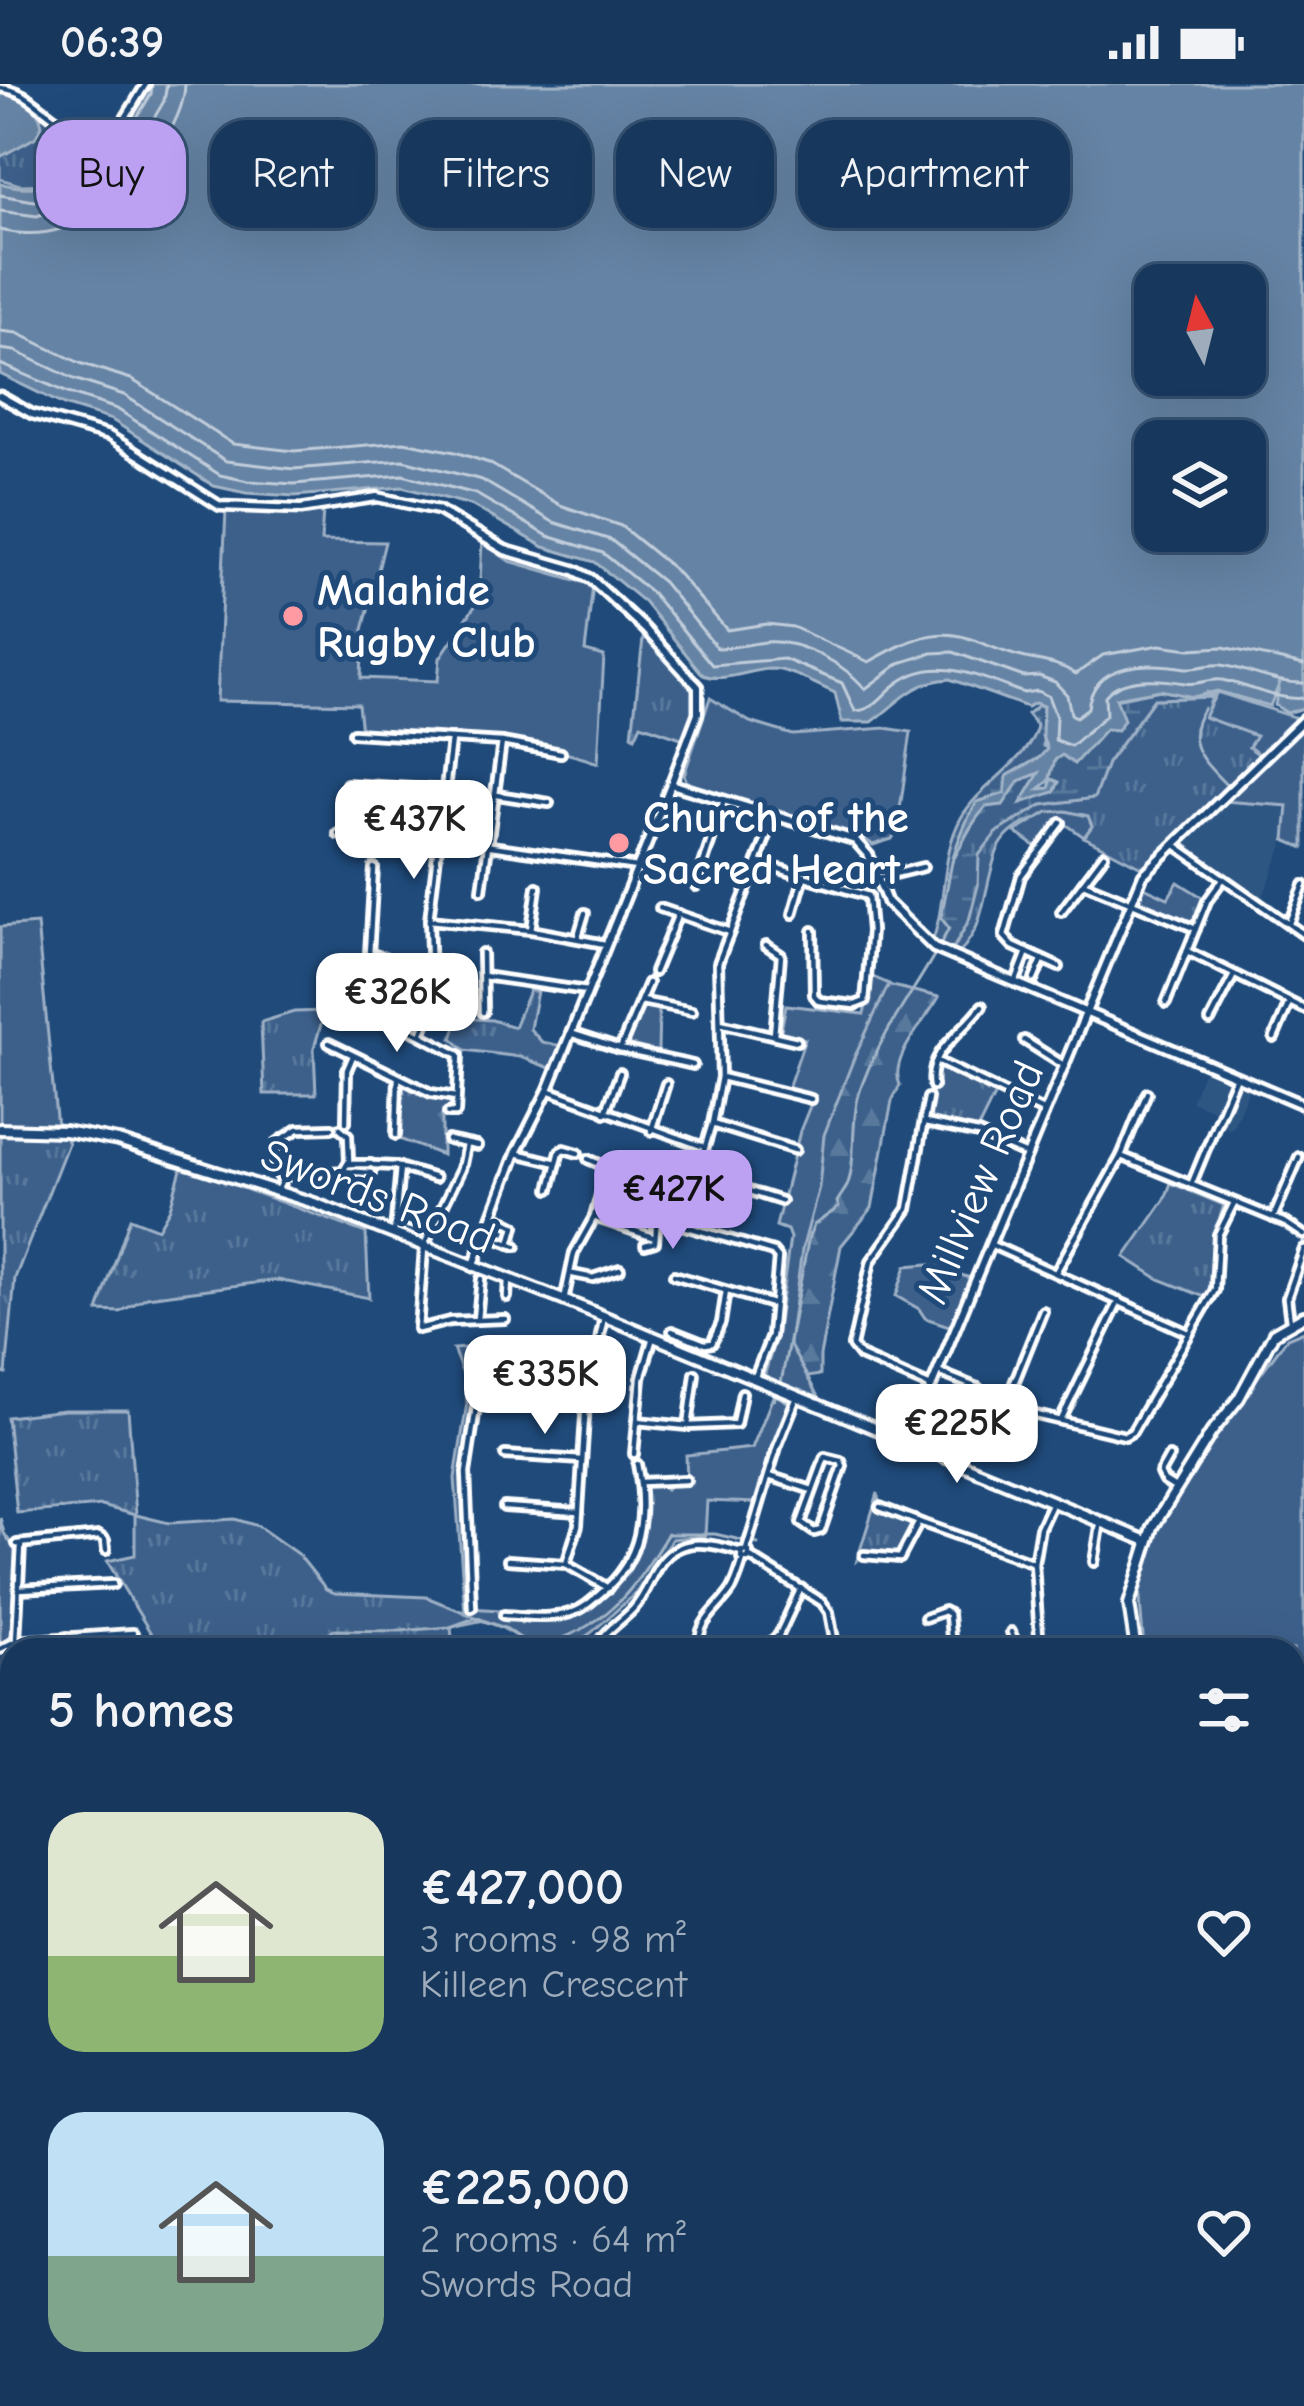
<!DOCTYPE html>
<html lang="en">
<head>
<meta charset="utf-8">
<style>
	:root { --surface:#17385c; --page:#203f62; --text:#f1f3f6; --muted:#9eacbb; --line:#365272; --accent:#bca0f2 }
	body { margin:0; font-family:"Comic Neue",sans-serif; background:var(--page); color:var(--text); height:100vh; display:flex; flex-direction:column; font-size:45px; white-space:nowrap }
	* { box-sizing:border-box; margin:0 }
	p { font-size:39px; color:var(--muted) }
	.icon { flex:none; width:66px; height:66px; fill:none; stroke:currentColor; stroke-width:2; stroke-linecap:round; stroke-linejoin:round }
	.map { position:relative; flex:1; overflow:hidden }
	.sheet { position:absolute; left:0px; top:1554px; width:1305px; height:768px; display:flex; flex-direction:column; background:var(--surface); border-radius:36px 36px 0 0; box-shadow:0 12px 48px #0002,0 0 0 3px var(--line) }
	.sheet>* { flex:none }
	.hud { position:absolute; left:36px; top:36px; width:1233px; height:108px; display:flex; gap:24px }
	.needle { width:78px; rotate:353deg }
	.buttons { position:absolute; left:1134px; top:180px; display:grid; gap:24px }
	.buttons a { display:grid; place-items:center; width:132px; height:132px; border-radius:24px; background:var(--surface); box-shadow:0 12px 48px #0002,0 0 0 3px var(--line); font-size:60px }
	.price { position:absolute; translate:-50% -102px; padding:0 27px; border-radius:24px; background:#fff; color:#222; font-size:39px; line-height:78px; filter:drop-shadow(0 3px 6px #0008) }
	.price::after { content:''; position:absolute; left:50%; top:72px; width:36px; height:27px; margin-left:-18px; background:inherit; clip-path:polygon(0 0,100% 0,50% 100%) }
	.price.current { background:var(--accent); color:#111 }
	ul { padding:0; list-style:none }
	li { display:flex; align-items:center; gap:36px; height:300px; padding:0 48px }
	li span { display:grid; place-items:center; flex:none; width:336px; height:240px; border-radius:36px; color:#555 }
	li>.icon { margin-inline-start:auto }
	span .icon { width:144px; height:144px; fill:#fffc; stroke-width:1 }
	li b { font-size:51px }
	h2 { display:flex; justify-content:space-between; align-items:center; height:144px; padding:0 48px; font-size:51px }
	.tag { padding:0 42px; border-radius:36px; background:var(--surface); box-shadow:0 12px 48px #0002,0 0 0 3px var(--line); font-size:42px; line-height:108px }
	.tag.current { background:var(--accent); color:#111 }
	.status { display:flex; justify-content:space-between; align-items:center; height:84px; padding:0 60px; background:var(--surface); direction:ltr }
	.status svg { height:33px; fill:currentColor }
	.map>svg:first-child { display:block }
	.built { fill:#2e5683 }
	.grass { fill:url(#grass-tufts); stroke:#9eb0c5; stroke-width:3 }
	.forest { fill:url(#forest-firs); stroke:#9eb0c5; stroke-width:3 }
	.wetland { fill:url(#wetland-marsh); stroke:#9eb0c5; stroke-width:3 }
	.green { fill:#3c618b; stroke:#9eb0c5; stroke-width:3 }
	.water { fill:#6583a4; stroke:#a3b5c8; stroke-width:3; fill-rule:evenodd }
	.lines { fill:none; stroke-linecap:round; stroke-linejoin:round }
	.shore { stroke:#c1cddb; stroke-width:3 }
	.stream { stroke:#a3b5c8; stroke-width:3 }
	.minor-casing { stroke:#fff; stroke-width:14 }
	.tertiary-casing { stroke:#fff; stroke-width:15 }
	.secondary-casing { stroke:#fff; stroke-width:16 }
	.minor { stroke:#1f4a7a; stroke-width:4.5 }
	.tertiary { stroke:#1f4a7a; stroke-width:6 }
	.secondary { stroke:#1f4a7a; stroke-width:8 }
	.poi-dot { fill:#ff9aa2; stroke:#1f4a7a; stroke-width:4.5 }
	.labels { text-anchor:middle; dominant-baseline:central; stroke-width:10; stroke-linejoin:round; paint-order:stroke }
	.poi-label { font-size:45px; font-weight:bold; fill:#fff; stroke:#1f4a7a; text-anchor:start }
	.street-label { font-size:45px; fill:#fff; stroke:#1f4a7a }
</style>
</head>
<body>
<div class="status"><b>06:39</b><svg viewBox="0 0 49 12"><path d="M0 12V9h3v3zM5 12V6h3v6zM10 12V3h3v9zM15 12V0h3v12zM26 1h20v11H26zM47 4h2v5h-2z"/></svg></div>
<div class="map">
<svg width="1304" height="2322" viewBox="0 0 1304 2322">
	<defs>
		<pattern id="grass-tufts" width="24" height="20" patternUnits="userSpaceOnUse" patternTransform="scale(3)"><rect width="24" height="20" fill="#3c618b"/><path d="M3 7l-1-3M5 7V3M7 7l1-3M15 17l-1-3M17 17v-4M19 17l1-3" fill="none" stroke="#59799c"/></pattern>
		<pattern id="forest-firs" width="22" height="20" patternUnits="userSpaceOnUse" patternTransform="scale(3)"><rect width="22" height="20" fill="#3c618b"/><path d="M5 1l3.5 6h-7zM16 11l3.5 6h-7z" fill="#59799c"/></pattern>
		<pattern id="wetland-marsh" width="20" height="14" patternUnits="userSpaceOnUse" patternTransform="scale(3)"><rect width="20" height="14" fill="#3c618b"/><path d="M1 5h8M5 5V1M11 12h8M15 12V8" fill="none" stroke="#59799c"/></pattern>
	</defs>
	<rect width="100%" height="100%" fill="#1f4a7a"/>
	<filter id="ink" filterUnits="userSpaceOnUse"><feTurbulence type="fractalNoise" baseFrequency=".00833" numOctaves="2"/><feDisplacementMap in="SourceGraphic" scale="24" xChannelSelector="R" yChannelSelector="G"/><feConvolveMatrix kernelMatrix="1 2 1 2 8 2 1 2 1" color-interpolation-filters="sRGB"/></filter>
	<g filter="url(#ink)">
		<g class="built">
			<path d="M1223,717L1288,722L1285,756L1262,815L1181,757Z"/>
			<path d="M1205,984L1250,1003L1232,1045L1220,1040L1215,1027L1191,1017Z"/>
		</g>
		<g class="grass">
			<path d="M40,24L63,43V49L70,44L87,53L73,56L51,73L54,77L48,89L52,100L20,101L0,95V73C25,55 45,61 40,24Z"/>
			<path d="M644,546C682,588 709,595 684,655L641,640L635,653L632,651Z"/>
			<path d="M1212,613L1205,633L1257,652L1249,663L1261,672L1143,784L1084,753L1092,742L1088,732C1059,725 1011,734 997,768C988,791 986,818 977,842C972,854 962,864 957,875L950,871L969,836L978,801V771L997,748L1042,721L1094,714L1107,679L1154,615Z"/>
			<path d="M1178,798L1205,815L1191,839L1138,817L1142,802L1168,814Z"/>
			<path d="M529,907H537L530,945L542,958L562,962L553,985L520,973L465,966L452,954L459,934L492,936L514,943Z"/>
			<path d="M325,927L314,964L316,1010H264L261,938L294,928Z"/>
			<path d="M941,984L996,1008L977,1047L929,1035L936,985Z"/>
			<path d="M405,1000L452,1018L442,1030V1071L399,1055L398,1004Z"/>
			<path d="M0,1051L65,1053L68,1059L15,1194L6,1290L0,1288Z"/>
			<path d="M182,1082L366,1149L369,1214L278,1196L147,1213L120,1228L98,1227L130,1134L158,1145L170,1124Z"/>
			<path d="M1171,1099L1224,1121L1214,1152L1213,1195L1205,1213L1159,1195L1125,1173L1165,1115Z"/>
			<path d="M64,1326H128L136,1431L169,1439L235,1435L258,1442L299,1471L326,1505L335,1509L426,1513L484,1536L451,1543L453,1566H161L107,1477L135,1471V1431L102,1422L17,1429L7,1333Z"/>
			<path d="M878,1409L879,1423L916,1438L897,1473L865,1469L857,1476Z"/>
			<path d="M631,2310H725L724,2322H637Z"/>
		</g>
		<path class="forest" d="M884,900L939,913C926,937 888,975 900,1001L892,1017L872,1124L841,1162L820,1272V1291L790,1296L786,1236L821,1028Z"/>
		<path class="wetland" d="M1160,606L1193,613L1214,609L1212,613L1154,615L1107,679L1094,714L1042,721L997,748L979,771L978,801L969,836L950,870L931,861C947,822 940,771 961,734C981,699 1029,677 1037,642L1027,630L1039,621L1043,623V662L1061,671L1115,615Z"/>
		<g class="green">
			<path d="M226,426H323L321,457L385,458L363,546L361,594L438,597L440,574L479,516L482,458L509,477L593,501L585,567L604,572L598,679C522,652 441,653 361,648L358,620L217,617Z"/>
			<path d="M1217,608L1294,633V637L1261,672L1249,663L1256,652L1204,633Z"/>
			<path d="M710,614L750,638L793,651L885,644L911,648L897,746L892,755L873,761L859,751L689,704L684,691Z"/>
			<path d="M1304,640V764L1285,756L1288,722L1223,717Z"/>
			<path d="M1066,727L1088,732L1092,742L1084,753L1060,736L1038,764L1015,748L1048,728Z"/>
			<path d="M37,840L57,1043L0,1041V843Z"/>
			<path d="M873,893L889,900L854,974L824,1051L819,1103L802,1166L789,1260L820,1316L764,1292L776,1253L790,1154L787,1146L776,1142L800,1047L814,1012L788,1004L805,955L780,951L786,921L864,930Z"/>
			<path d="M642,921L659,923L658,968L627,960Z"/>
			<path d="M928,1180L973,1195L952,1243L925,1234L919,1225L896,1212L906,1182Z"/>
			<path d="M1304,1247V2010H1293V1566H1144C1143,1545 1139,1522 1140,1501C1145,1434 1246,1311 1287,1254Z"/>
			<path d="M477,1263V1281L470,1284L476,1290L464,1405L470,1524L499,1526L502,1533L518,1534L521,1539C534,1531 551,1538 567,1533C605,1521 640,1480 644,1440C645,1427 642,1414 644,1402L659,1399L666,1405L670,1400L687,1398L686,1371L752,1364L774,1310L791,1320L756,1419L707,1417L705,1452L672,1455L636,1509L592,1548L581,1556L537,1564L499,1542L465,1529L455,1394L467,1319L464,1293L453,1265Z"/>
			<path d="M0,1434L4,1449L16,1467L13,1550L0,1561Z"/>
		</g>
		<g class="water">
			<path d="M143,0H1304V624L1287,629L1275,621L1280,598L1270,622L1217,607L1193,613L1160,606L1116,614L1124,636L1117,646L1106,645L1074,680L1062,671L1055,676L1049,697L1039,705L1049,704L1052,695L1059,698L1054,708L1021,719L1039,689L1019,697L1003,721L986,723C970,740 963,759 952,778C956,761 967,733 977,718L1005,709L1007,692L1040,673L1047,665L1042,652L1043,622L1035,619L1027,623L950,595C913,597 899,618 872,638H842L835,609C816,601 791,585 770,585C748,586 724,599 703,591L644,518L595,478L544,463L471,421L402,403L295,412L246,409L214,402L112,336L64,321L0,290V99C73,120 55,59 101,63L115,49ZM1155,201H1245V291H1155ZM1155,357H1245V447H1155Z"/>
			<path d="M0,8C21,11 37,19 42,41L36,53L0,73Z"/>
		</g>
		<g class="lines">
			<g class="shore">
				<path d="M0,111L34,117L59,109L80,82L107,72L123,57L151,10L152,0"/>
				<path d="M0,127L37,132L68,121L91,93L115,85L136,65L164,17L167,0"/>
				<path d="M0,146C29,153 66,151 88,128C93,121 98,111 106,107C115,102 123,103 131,96C156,74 184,33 185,0"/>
				<path d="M0,247L17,249L80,279L131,295L233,360L294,367L404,358L455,368L489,379L560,421L621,442L675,486L727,546L767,540L793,543L869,578C899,561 932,542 968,554C986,560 1004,569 1022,573C1043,578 1057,578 1076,590L1103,571L1160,561L1190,565L1223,563L1304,581"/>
				<path d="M0,265L15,267L74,295L124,311L226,377L294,385L403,376L482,396L553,438L611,456L663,498L717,564C733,564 749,560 765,558C799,555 845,580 865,605L900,579L932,569L953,568L1024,593L1039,592L1055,598L1067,611L1071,630L1076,633L1088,624C1093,577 1149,578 1186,584C1197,585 1210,579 1222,581C1250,586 1277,600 1304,599"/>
				<path d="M0,280L68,309L117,325L220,391L248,397L294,400L403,391L476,410L548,452L603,469L652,509L712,581L784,575L842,599L855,627C874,626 880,613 894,602C935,568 981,594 1024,609L1037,607L1048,612L1056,633L1055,656L1071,662L1106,631L1105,612C1122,590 1162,595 1185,599C1197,602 1209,594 1222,596C1250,602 1278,617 1304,614"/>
			</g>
			<g class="stream">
				<path d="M1207,608L1211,613"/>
				<path d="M1204,624C1180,660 1205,678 1228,703"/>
				<path d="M781,1299L809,1152L814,1141L839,1123L837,1118C840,1112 844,1108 847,1102C857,1077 850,1040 859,1010C878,949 921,901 949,844L941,834L952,778"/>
				<path d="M774,1316L776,1311"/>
				<path d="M667,1450H715L758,1460"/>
				<path d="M335,1566L330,1548L334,1546L400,1547L450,1543L475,1534L507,1545L534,1564C606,1544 631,1511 668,1449"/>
				<path d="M1293,2271L1304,2281"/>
			</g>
			<defs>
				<g id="minor">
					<path d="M0,4C28,7 37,23 59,37C74,47 87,50 101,62L116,49L146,0"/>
					<path d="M353,649L502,658L561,669"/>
					<path d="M347,700L446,706"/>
					<path d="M497,711L549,719"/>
					<path d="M338,750L439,756"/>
					<path d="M491,762L637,783"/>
					<path d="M1177,762L1304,851"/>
					<path d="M757,778L868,812L871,847L865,917L855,921L819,917L814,911L813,847"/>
					<path d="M878,794L923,783"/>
					<path d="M1223,795L1207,817L1187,867L1304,925"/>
					<path d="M1083,799L1196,845"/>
					<path d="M696,802L724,716"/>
					<path d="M482,806L502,658"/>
					<path d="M660,824L730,848"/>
					<path d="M1061,828L1104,771"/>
					<path d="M793,830L804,792"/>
					<path d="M429,836L531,846L605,860"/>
					<path d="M1289,839L1304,801"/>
					<path d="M531,846L537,803"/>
					<path d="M578,852L585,829"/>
					<path d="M766,861L781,871L774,951"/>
					<path d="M482,869L483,928"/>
					<path d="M371,870L416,883L430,882"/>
					<path d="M1059,883L1013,862L1004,852L1021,792L1061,739"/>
					<path d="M654,888L678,830"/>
					<path d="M483,892L587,907"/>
					<path d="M1034,895L1042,876"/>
					<path d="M1015,899L1027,868"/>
					<path d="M337,907L459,971L456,1029H448"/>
					<path d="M356,915L369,870L374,784"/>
					<path d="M641,917L692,927"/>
					<path d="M1166,919L1187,867"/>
					<path d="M1210,937L1234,891"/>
					<path d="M720,939L797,957"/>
					<path d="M422,948L432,923L429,836L451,656"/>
					<path d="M570,949L620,965L693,981"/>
					<path d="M1274,954L1289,919"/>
					<path d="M1024,956L1065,982"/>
					<path d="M329,959L431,1009L456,1013"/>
					<path d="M620,965L648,899"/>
					<path d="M937,977L1045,1028"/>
					<path d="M721,993L811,1015"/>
					<path d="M933,1002C927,966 964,948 982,922"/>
					<path d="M548,1006L704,1063"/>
					<path d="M928,1014L908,1125L871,1177L852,1262L860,1272L931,1303"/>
					<path d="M605,1029L620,989"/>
					<path d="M346,1038L347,986L353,972"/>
					<path d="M925,1039L978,1050L1027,1071"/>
					<path d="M712,1040L795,1066"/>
					<path d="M651,1047L666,1000"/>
					<path d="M396,1051L398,994"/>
					<path d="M448,1056L477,1062"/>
					<path d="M516,1069L557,1079"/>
					<path d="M1121,1072L1147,1009"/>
					<path d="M588,1075L653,1103"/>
					<path d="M348,1080H371"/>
					<path d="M374,1081L395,1082L435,1094"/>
					<path d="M343,1087L371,1089"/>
					<path d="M695,1090L781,1117"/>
					<path d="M281,1094C273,1085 272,1068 278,1058L298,1045L332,1044"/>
					<path d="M1191,1101L1236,992"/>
					<path d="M550,1105L560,1067L564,1065L578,1069"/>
					<path d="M277,1107L284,1092L343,1087L349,1077L348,1051L340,1044"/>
					<path d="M690,1112L712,1040L721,993L718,879L775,731"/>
					<path d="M495,1132L515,1142L510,1160"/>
					<path d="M594,1133L655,1154"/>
					<path d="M397,1134L414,1139"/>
					<path d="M1273,1134L1299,1073"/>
					<path d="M678,1140L773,1168L778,1174L771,1252L754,1295"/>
					<path d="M394,1149L400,1083"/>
					<path d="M502,1157L516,1162"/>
					<path d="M645,1161L655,1158L657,1132"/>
					<path d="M992,1161L1189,1249"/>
					<path d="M423,1163L461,1085L466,1061"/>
					<path d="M424,1164L418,1245L450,1237L505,1235"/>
					<path d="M1056,1188L1121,1072L1286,1139L1304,1151"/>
					<path d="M573,1190L593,1194L620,1185"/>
					<path d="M674,1191L772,1220"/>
					<path d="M507,1213L508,1196"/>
					<path d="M564,1217L574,1169L594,1133L607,1085"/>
					<path d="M1043,1227L1014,1299C1012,1314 1021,1322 1032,1330L1125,1352L1132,1348L1215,1206L1218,1151L1234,1119"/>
					<path d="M477,1235L481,1195"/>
					<path d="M1290,1237L1287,1214L1304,1165"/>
					<path d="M672,1247L705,1260L712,1259L721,1239L726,1207"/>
					<path d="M938,1288L978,1304"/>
					<path d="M477,1317H586"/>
					<path d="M533,1318L537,1266"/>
					<path d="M1061,1336L1119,1217"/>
					<path d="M637,1337L688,1342L736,1340L742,1309"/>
					<path d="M688,1342L695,1290"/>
					<path d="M634,1370L641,1294L653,1253"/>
					<path d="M505,1371L582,1376"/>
					<path d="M825,1373L841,1377L843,1382L821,1446L814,1448L801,1439Z"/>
					<path d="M1169,1373L1160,1389L1164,1397L1175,1404"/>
					<path d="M769,1392L812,1406"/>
					<path d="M641,1398L686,1396"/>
					<path d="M504,1423L579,1428"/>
					<path d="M919,1438L1034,1479"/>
					<path d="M17,1460L99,1452L105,1456L106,1466"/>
					<path d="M746,1466L777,1363L797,1313"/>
					<path d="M742,1467L749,1468L748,1475L741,1474Z"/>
					<path d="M864,1471L900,1474L919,1438L880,1423"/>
					<path d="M750,1473L822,1518L829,1528L836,1566"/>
					<path d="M508,1476L566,1480L608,1504"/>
					<path d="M1094,1478L1101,1437"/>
					<path d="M566,1480L578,1441L586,1317L604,1233"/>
					<path d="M19,1505L113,1500"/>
					<path d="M472,1523L466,1389L477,1317L479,1264"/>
					<path d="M504,1531C525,1532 549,1536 570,1529C582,1526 592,1517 601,1509C642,1476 647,1430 637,1380"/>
					<path d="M925,1534L944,1527L949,1530L952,1566"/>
					<path d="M1011,1548L1018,1566"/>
					<path d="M122,1550L131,1566"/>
					<path d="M67,1553L73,1566"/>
					<path d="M16,1557L21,1461"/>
					<path d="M0,1565L16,1557L133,1549"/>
					<path d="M596,1566C604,1546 619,1540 633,1525C644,1513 649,1498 657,1484C677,1451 710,1458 741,1468"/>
					<path d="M699,1566C696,1536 718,1527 732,1505C737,1496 740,1485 743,1476"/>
					<path d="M762,1566L779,1551L801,1504"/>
					<path d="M1040,1566L1034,1479L1040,1444L1052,1418"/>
					<path d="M0,1742H1"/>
					<path d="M0,1792H12"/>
					<path d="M0,1874L12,1876"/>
					<path d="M0,1902L12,1903"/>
					<path d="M1,1902L4,1936L12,1941"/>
					<path d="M779,2322L780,2310"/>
				</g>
				<g id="tertiary">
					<path d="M0,312L32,330L109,352L220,422L301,425L377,413L438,426L505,466L574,486L591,495L645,545L698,603V629L671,700L548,1006L516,1069L473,1183"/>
					<path d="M671,700L855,756L869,772L887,818L934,864L1304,1021"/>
					<path d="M908,1359L1143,791L1304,635"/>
					<path d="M0,1716L12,1725"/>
					<path d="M0,1949L12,1948"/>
					<path d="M1293,2015H1304"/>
					<path d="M626,2310L631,2322"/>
				</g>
				<g id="secondary">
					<path d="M0,1045L65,1047L118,1057L314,1119L586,1225L1147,1457"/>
					<path d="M1136,1566L1129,1520L1153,1443L1211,1349L1239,1314L1274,1249L1304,1232"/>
					<path d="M1041,2310L1043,2322"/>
				</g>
			</defs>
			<use href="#minor" class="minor-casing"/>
			<use href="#tertiary" class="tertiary-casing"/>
			<use href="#secondary" class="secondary-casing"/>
			<use href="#minor" class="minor"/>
			<use href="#tertiary" class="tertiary"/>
			<use href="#secondary" class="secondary"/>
		</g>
	</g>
	<g class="poi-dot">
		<circle cx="293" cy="532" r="12"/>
		<circle cx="619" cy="759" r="12"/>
	</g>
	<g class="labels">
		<g class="poi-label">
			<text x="317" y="506">Malahide<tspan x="317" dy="52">Rugby Club</tspan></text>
			<text x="643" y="733">Church of the<tspan x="643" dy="52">Sacred Heart</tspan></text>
		</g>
		<g class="street-label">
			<text transform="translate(980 1098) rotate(-67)">Millview Road</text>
			<text transform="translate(378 1112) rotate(21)">Swords Road</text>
		</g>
	</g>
</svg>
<div class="buttons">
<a><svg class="needle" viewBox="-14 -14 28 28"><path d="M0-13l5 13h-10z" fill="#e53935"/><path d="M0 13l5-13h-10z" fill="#9eacbb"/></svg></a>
<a><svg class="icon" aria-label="layers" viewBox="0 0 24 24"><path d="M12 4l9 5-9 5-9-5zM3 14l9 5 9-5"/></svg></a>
</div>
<b class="price" style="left:414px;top:798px">€437K</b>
<b class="price" style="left:397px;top:971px">€326K</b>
<b class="price current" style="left:673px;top:1168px">€427K</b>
<b class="price" style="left:545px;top:1353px">€335K</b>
<b class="price" style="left:957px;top:1402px">€225K</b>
<div class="hud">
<a class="tag current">Buy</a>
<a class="tag">Rent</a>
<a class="tag">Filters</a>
<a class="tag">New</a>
<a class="tag">Apartment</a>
</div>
<section class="sheet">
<h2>5 homes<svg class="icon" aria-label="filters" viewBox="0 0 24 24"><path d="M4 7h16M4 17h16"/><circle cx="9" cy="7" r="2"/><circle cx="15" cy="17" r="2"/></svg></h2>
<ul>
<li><span style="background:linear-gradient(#dfe7d0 60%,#8fb573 0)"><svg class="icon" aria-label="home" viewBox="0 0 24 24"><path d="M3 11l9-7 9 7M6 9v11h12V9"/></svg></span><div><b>€427,000</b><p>3 rooms · 98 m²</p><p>Killeen Crescent</p></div><svg class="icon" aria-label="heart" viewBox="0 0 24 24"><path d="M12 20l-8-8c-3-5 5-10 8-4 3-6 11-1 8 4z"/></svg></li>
<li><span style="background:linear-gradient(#bfe0f5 60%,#7fa58c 0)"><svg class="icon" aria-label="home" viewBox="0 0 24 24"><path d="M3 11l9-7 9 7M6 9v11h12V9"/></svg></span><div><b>€225,000</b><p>2 rooms · 64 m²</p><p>Swords Road</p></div><svg class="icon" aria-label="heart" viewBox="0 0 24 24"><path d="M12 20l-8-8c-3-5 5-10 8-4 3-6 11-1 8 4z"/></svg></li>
</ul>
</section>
</div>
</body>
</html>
